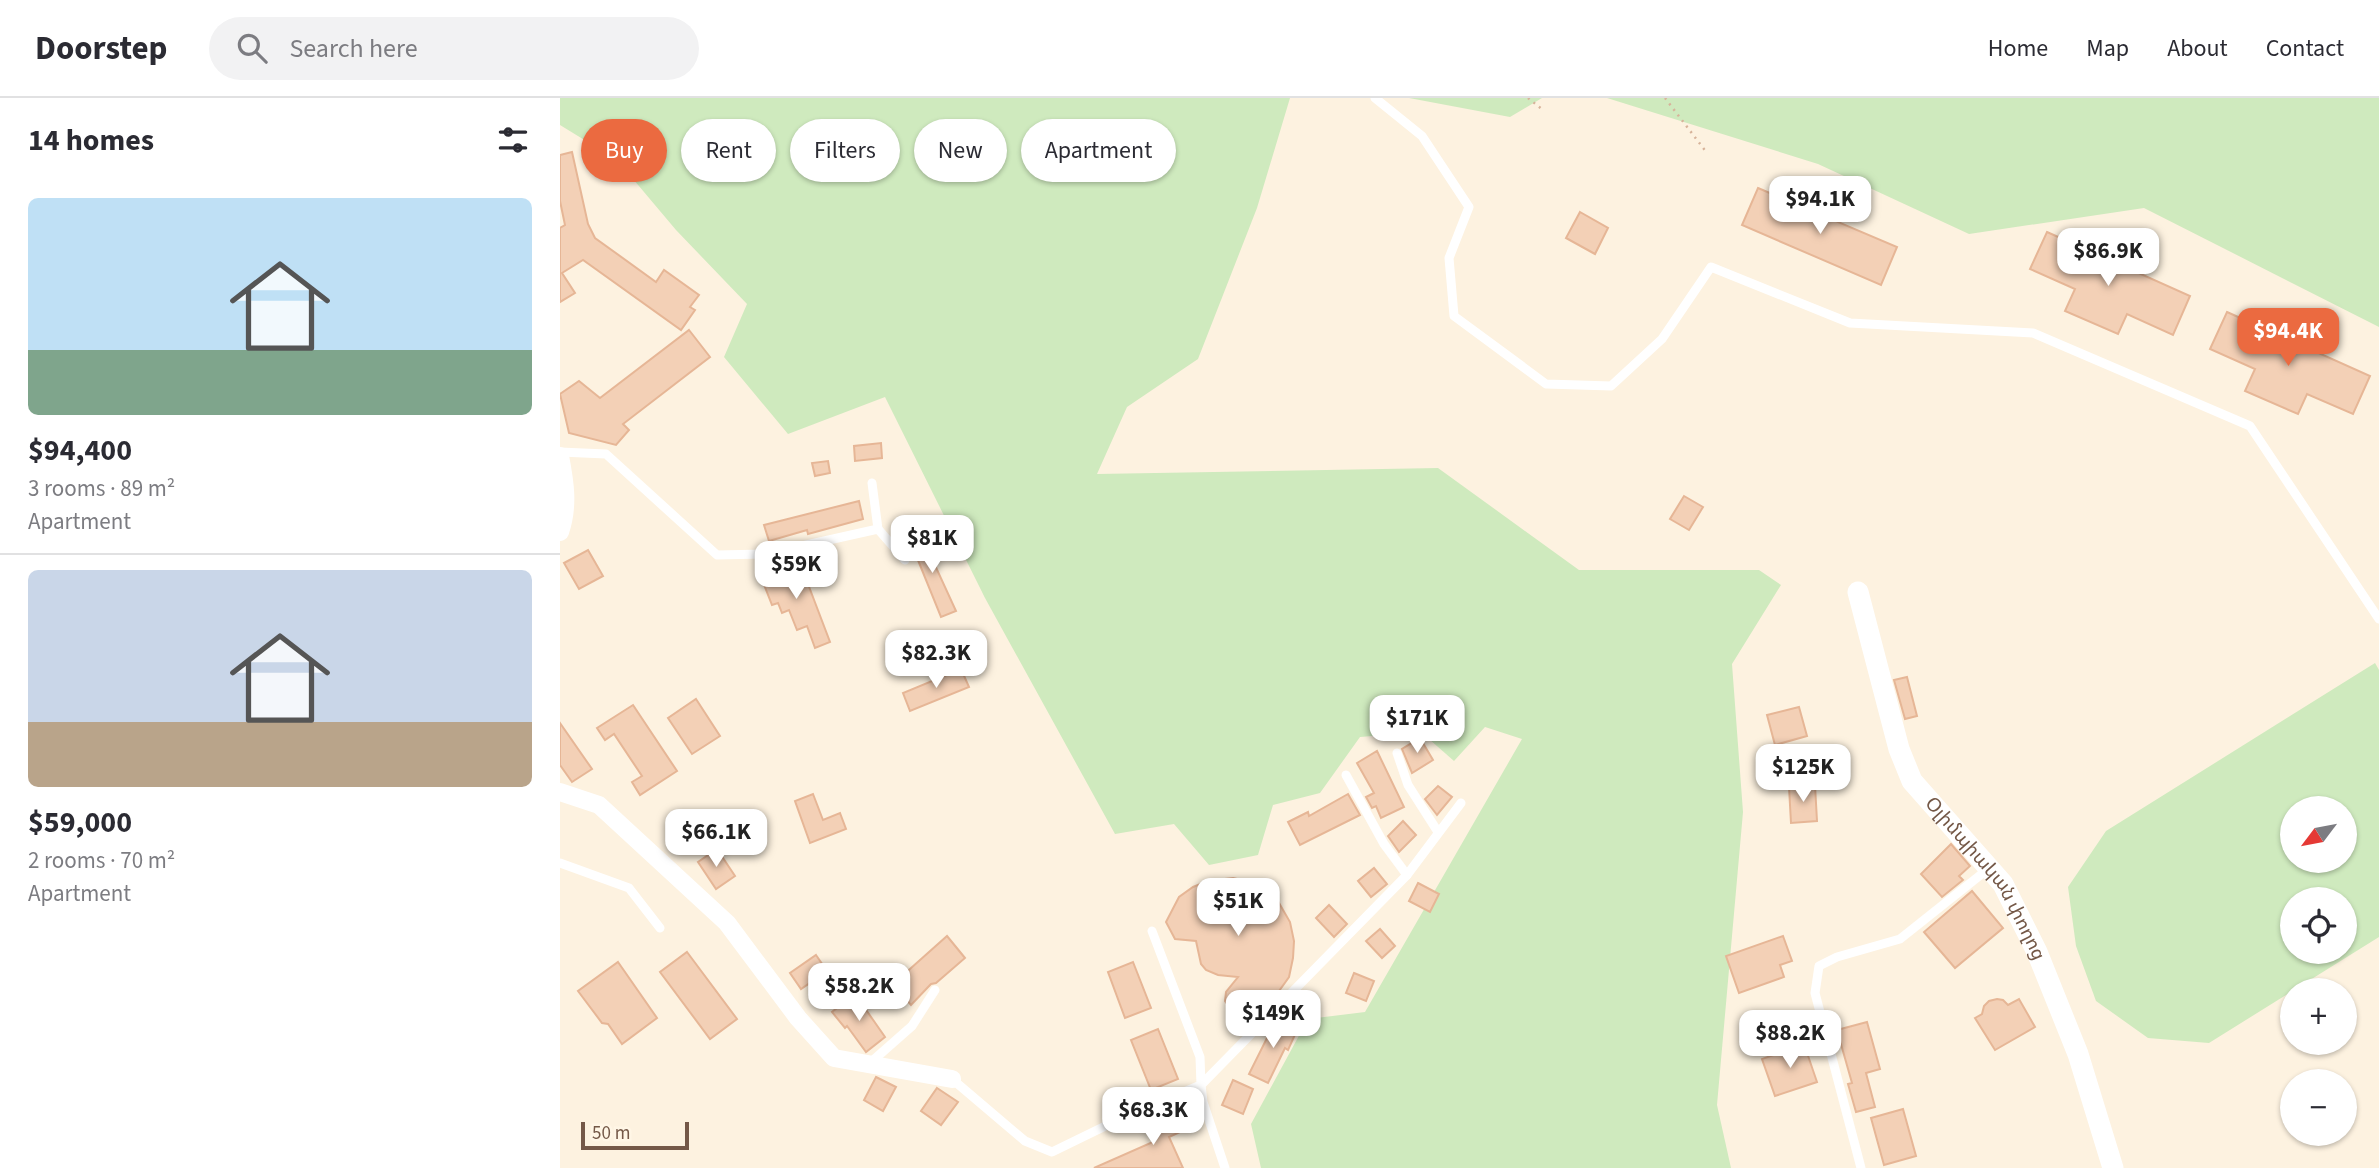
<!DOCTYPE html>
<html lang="en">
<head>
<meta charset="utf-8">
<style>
	:root { --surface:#fff; --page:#f2f2f3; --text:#2b2b33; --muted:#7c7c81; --line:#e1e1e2; --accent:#eb6a40 }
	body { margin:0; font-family:"Source Sans 3","Noto Sans Armenian",sans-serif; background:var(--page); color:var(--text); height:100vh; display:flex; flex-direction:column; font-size:26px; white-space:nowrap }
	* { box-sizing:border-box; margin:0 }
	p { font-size:23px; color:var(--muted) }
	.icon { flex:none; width:38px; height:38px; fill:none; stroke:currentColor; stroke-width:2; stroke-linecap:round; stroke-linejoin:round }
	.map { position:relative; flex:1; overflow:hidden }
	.drawer { display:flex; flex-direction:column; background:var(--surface); width:560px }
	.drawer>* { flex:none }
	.hud { position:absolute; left:21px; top:21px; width:665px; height:63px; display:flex; gap:14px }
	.needle { width:46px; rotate:238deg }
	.controls { position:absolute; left:1720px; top:698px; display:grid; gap:14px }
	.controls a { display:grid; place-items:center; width:77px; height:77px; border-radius:50%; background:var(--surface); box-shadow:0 2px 5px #0004; font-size:35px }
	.scale { position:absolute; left:21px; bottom:18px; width:108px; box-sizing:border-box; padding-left:7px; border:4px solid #745847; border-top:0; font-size:19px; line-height:24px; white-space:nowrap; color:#745847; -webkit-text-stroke:5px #fff6e6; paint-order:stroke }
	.price { position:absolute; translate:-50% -60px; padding:0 16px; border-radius:14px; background:#fff; color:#222; font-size:23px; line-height:46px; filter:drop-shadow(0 2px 4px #0008) }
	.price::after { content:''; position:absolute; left:50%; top:42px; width:21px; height:16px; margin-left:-10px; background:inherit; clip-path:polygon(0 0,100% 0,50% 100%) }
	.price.on { background:var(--accent); color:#fff }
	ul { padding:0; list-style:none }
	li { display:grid; align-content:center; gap:14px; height:371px; padding:0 28px }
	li+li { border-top:2px solid var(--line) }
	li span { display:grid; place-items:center; height:217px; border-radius:10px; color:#555 }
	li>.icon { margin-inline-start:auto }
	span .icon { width:126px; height:126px; fill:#fffc; stroke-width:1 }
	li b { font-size:30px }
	h2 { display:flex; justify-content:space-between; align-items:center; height:84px; padding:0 28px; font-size:30px }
	.pill { padding:0 24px; border-radius:32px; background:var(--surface); box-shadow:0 2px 5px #0004; font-size:24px; line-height:63px }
	.pill.on { background:var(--accent); color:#fff }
	header { display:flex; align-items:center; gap:42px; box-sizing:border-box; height:98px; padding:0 35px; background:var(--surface); border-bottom:2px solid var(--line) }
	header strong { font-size:33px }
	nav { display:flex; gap:38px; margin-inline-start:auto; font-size:24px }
	.search { width:490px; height:63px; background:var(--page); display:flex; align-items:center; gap:18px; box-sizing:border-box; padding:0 24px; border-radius:38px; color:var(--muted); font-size:26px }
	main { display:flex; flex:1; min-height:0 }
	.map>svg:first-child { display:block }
	.green { fill:#cfeabe; fill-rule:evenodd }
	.building { fill:#f3d0b6; stroke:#e6b696; stroke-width:2 }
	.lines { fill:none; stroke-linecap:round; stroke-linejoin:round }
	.path { stroke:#d7b39a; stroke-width:2.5; stroke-dasharray:2 5; stroke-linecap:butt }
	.service { stroke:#fff; stroke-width:9 }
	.minor { stroke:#fff; stroke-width:18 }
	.tertiary { stroke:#fff; stroke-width:21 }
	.labels { text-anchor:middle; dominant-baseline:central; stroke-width:5; stroke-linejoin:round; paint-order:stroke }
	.street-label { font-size:19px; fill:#745847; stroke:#fff6e6 }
</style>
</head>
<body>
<header>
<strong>Doorstep</strong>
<div class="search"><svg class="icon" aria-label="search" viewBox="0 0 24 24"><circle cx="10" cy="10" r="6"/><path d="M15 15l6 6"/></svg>Search here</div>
<nav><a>Home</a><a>Map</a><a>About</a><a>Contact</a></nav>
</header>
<main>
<section class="drawer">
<h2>14 homes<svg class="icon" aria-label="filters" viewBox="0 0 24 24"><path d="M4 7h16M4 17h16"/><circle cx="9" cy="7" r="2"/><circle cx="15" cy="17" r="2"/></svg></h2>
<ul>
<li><span style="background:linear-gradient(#bfe0f5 70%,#7fa58c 0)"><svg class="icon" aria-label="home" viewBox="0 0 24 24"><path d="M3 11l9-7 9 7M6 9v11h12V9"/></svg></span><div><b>$94,400</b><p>3 rooms · 89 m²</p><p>Apartment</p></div></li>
<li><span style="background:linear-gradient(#c9d6e8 70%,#b9a48a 0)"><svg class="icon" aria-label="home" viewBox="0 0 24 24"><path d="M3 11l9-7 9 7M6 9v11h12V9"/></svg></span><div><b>$59,000</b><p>2 rooms · 70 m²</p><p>Apartment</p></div></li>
</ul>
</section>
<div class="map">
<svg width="1819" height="1070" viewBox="0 0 1819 1070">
	<rect width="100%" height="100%" fill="#fdf2e0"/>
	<g class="green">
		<path d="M0,0H730L697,110L638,261L567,309L537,376L878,370L1019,472H1199L1221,487L1172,566L1183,714L1157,1007L1171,1070H701L691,1026L748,921L805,914L962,641L925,629L894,663L861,634L800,639L760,695L713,707L698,757L649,767L614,726L555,736L425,500L325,299L228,336L164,259L187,206L116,132L57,62L0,27Z"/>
		<path d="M849,0H982L950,19Z"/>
		<path d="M1047,0H1819V229L1584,110L1409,136L1258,66Z"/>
		<path d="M1815,565L1819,572V839L1649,945L1588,940L1536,903L1516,848L1508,789L1546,733ZM1732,710H1785V763H1732ZM1732,802H1785V854H1732Z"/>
	</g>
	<g class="building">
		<path d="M12,54L28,126L35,140L96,184L104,172L139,197L130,209L135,212L121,232L23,162L2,175L15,195L0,204V130L5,127L0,103V57Z"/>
		<path d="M1198,90L1337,149L1321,187L1182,127Z"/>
		<path d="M1020,114L1048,130L1035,156L1006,140Z"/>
		<path d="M1487,134L1630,198L1613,237L1567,216L1558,236L1505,213L1515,191L1470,171Z"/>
		<path d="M1667,214L1810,278L1793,316L1747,296L1738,316L1685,293L1695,271L1650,251Z"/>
		<path d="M129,232L150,259L63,326L69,332L56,347L9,335L0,296L19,283L40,300Z"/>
		<path d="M321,345L322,360L295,363L294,348Z"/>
		<path d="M268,363L270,375L255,378L252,365Z"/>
		<path d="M1124,398L1143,409L1129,432L1110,421Z"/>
		<path d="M299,403L303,421L248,436L247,432L209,443L204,427Z"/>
		<path d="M364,435L373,463L396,513L381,519L349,440Z"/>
		<path d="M28,452L43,478L19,491L4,465Z"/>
		<path d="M240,465L270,544L255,550L247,528L237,532L229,512L222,515L218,505L212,507L201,479Z"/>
		<path d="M401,571L409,589L350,613L343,595Z"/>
		<path d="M1347,579L1357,618L1345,621L1334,582Z"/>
		<path d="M136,601L160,638L132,656L108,620Z"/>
		<path d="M73,607L117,673L80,697L72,684L82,678L54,636L45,642L37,630Z"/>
		<path d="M1239,609L1247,638L1215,647L1207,617Z"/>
		<path d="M0,625L32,671L12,684L0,667Z"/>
		<path d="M860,640L873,662L852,675L842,651Z"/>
		<path d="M817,653L844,709L821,720L816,708L812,710L806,699L814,695L797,665Z"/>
		<path d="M1255,687L1257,723L1231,725L1229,689Z"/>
		<path d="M878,688L892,699L877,717L865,701Z"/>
		<path d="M253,696L263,722L280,715L286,731L250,745L235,703Z"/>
		<path d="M788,696L800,717L740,747L728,724L748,714L749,718Z"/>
		<path d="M843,723L856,737L839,754L828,738Z"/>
		<path d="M1391,746L1410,768L1399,778L1403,782L1382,799L1361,776Z"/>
		<path d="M157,751L175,778L156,791L138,764Z"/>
		<path d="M814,770L827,786L811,799L798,783Z"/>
		<path d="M673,780L698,786L715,798L730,824L734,843L733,860L729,879L719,893L687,915L680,916L671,912L665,903L666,894L678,879L658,877L646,872L641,866L636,843L615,841L606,824L619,799L633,789L648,783Z"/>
		<path d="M858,785L879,796L870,814L849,803Z"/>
		<path d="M1412,793L1443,830L1395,870L1364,834Z"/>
		<path d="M769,807L787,826L774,839L756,820Z"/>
		<path d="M820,831L835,848L822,860L806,843Z"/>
		<path d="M387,838L405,860L376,885L371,886L351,907L333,886Z"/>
		<path d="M1223,838L1232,863L1220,867L1224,879L1179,895L1166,858Z"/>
		<path d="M127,854L177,921L150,941L100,874Z"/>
		<path d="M256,857L267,873L241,891L230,875Z"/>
		<path d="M58,864L97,920L62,946L48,926L42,925L18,893Z"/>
		<path d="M573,864L591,910L565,920L548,874Z"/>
		<path d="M794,875L814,883L806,903L786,895Z"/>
		<path d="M295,896L325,939L306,954L287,928L285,930L272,914Z"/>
		<path d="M1437,901L1443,902L1448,907L1459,901L1475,929L1435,952L1415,920L1422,916L1424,908L1429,903Z"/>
		<path d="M717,920L738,930L728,952L725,950L708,985L689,976Z"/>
		<path d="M1307,924L1320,971L1306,975L1315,1009L1296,1014L1288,986L1292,985L1277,932Z"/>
		<path d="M598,931L618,981L591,992L571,942Z"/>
		<path d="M1244,946L1257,984L1215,998L1202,961Z"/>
		<path d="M316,979L336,989L323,1013L304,1002Z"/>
		<path d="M673,982L693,991L683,1016L662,1007Z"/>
		<path d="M377,990L398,1004L381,1027L361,1013Z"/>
		<path d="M610,1010L620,1034L609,1039L623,1070H534L593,1044L584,1021Z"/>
		<path d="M1343,1011L1356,1058L1324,1067L1311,1020Z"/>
	</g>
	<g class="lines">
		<g class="path">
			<path d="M968,0L983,12"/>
			<path d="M1105,0L1147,55"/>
		</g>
		<g class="service">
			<path d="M815,0L862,38L909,109L889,160L894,218L986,286L1051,288L1102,241L1151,169L1290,225L1473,235L1690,328L1819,521"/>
			<path d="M0,354L46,356L157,457L206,456L318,431L345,462"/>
			<path d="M312,385L318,431"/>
			<path d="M837,655L848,687L878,734"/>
			<path d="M786,677L824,746L847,777"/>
			<path d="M0,765L69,790L100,830"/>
			<path d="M310,965L352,928L375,892"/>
			<path d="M392,981L465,1043L492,1054L570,1016L641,987L640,959L592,833"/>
			<path d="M665,1070L643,1004L641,987L847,777L901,705"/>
			<path d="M1301,1070L1255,895L1259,868L1277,859L1340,841L1428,771"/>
		</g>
		<g class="minor">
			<path d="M0,358C5,384 9,408 0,434"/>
			<path d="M0,694L39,707L167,825L238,920L274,960L392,981"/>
		</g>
		<path class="tertiary" id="s1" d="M1298,494L1339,651L1352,683L1443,786L1477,854L1518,956L1553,1070"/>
	</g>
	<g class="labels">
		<g class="street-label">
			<text stroke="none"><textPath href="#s1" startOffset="320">Օլիմպիական փողոց</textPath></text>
		</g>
	</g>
</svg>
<div class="controls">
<a><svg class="needle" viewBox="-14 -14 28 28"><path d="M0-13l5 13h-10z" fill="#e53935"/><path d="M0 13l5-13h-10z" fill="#7c7c81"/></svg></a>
<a><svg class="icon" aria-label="locate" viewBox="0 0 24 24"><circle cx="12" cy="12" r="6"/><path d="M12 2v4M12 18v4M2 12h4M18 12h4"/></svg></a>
<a>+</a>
<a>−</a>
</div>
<div class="scale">50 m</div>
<b class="price" style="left:1260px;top:138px">$94.1K</b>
<b class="price" style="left:1548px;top:190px">$86.9K</b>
<b class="price on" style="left:1728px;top:270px">$94.4K</b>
<b class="price" style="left:372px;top:477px">$81K</b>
<b class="price" style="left:236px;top:503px">$59K</b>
<b class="price" style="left:376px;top:592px">$82.3K</b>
<b class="price" style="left:857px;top:657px">$171K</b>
<b class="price" style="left:1243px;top:706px">$125K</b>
<b class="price" style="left:156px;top:771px">$66.1K</b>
<b class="price" style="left:678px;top:840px">$51K</b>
<b class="price" style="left:299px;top:925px">$58.2K</b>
<b class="price" style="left:713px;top:952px">$149K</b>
<b class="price" style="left:1230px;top:972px">$88.2K</b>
<b class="price" style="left:593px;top:1049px">$68.3K</b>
<div class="hud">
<a class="pill on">Buy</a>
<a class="pill">Rent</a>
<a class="pill">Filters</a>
<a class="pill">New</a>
<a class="pill">Apartment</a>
</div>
</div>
</main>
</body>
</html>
